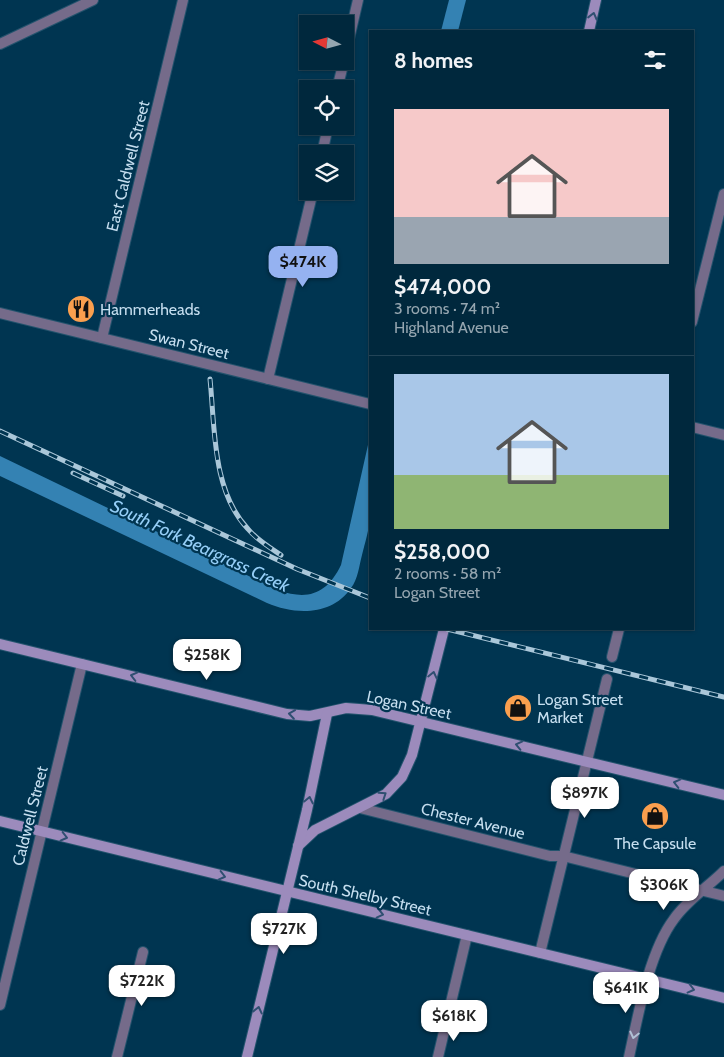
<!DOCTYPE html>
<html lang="en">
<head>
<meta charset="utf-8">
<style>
	:root { --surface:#00283d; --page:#0a3044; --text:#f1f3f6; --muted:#95a6b0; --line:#224457; --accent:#95b2f1 }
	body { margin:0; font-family:Cabin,sans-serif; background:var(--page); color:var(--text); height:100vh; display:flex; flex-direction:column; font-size:19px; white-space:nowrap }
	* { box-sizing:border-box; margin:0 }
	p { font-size:16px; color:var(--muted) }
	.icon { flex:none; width:28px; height:28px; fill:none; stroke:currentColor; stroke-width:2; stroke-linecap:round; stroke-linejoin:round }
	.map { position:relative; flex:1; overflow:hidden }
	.panel { position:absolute; left:369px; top:30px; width:325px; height:600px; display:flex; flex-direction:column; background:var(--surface); border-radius:0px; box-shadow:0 1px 4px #0004,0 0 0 1px var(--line) }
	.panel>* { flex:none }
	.needle { width:32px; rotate:276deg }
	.controls { position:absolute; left:299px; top:15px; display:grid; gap:10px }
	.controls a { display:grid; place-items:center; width:55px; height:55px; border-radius:0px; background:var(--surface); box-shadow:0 1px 4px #0004,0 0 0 1px var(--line); font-size:25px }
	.price { position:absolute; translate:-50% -42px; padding:0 11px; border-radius:10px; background:#fff; color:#222; font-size:16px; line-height:32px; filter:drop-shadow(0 1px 2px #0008) }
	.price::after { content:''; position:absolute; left:50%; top:30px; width:15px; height:11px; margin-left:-8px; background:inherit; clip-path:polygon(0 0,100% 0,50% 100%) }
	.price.on { background:var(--accent); color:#111 }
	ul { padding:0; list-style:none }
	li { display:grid; align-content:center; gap:10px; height:265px; padding:0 25px }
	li+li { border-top:1px solid var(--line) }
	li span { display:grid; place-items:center; height:155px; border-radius:0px; color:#555 }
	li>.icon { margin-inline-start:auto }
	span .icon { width:90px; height:90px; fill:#fffc; stroke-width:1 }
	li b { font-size:21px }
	h2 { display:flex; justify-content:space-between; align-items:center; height:60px; padding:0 25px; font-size:21px }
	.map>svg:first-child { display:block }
	.water { fill:#3482b3 }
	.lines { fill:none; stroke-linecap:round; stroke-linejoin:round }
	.street-casing { stroke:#23536d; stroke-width:12 }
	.secondary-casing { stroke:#23536d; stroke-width:12 }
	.street { stroke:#756b8a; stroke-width:10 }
	.secondary { stroke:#9c8bbc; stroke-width:10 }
	.rail-casing { stroke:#aac7d9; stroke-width:5 }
	.rail { stroke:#003551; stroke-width:3; stroke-dasharray:9; stroke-linecap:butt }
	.oneway { stroke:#2f4f71 }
	.oneway2 { stroke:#b1c1d6 }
	.labels { text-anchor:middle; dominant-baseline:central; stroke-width:4.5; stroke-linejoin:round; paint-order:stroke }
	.street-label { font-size:16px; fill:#c5deef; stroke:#003551 }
	.poi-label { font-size:16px; fill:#c5deef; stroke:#003551; text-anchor:start }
	.water-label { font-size:18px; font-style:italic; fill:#95cef7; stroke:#003551 }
</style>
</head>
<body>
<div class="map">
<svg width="724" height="1057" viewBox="0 0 724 1057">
	<rect width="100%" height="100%" fill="#003551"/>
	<g class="water">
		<path d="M449,0H466L458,31H441Z"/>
		<path d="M370,436C370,463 372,491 370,518C369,530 365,543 362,555C359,566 358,579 351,588C332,616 295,615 267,603L0,476V456L278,590C308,601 327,594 341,565Z"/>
	</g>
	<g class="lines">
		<defs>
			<g id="street">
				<path d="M0,44L93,0"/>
				<path d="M345,56L358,0"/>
				<path d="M337,89L344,61"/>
				<path d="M322,154L328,126"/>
				<path d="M0,313L370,404"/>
				<path d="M692,322L724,194"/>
				<path d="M102,338L183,0"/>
				<path d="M268,379L313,191"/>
				<path d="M692,427L724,435"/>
				<path d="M612,657L619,629"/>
				<path d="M360,808L550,856H563L724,896"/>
				<path d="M540,953L607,679"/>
				<path d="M0,1005L82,664"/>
				<path d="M117,1057L143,952"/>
				<path d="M438,1057L467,935"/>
				<path d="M629,1057C638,1016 649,952 674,919C687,900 708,887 724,871"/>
			</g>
			<g id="secondary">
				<path d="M589,31L596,0"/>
				<path d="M0,644L287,714L310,716L346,708L372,710L724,795"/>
				<path d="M0,821L724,998"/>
				<path d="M298,846L315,830L386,794L402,777L412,755L444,629"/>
				<path d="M247,1057L307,810L327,714"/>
			</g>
		</defs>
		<use href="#street" class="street-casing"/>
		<use href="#secondary" class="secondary-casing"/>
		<use href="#street" class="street"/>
		<use href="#secondary" class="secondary"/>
		<defs>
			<g id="rail">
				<path d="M210,379C215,428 212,491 248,529C257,540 269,547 281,555"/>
				<path d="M0,431L297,569L370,598"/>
				<path d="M73,473L123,496"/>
				<path d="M447,629L724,697"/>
			</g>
		</defs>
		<use href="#rail" class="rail-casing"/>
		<use href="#rail" class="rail"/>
	</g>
	<defs><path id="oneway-chevron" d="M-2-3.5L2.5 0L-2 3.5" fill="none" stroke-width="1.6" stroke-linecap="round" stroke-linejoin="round" transform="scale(1.25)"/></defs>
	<g class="oneway">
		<use href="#oneway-chevron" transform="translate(593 16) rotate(-76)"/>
		<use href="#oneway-chevron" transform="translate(433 675) rotate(-77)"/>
		<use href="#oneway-chevron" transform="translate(134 676) rotate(-166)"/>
		<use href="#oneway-chevron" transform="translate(292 714) rotate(-172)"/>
		<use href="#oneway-chevron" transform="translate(519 745) rotate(-167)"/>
		<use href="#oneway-chevron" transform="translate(677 783) rotate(-166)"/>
		<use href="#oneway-chevron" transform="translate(383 795) rotate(-34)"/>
		<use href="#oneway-chevron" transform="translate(309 800) rotate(-78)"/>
		<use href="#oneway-chevron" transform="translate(64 837) rotate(14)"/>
		<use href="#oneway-chevron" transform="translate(222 876) rotate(14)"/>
		<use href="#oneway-chevron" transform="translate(380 914) rotate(13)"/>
		<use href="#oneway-chevron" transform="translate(691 989) rotate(14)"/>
		<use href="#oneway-chevron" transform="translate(258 1010) rotate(-77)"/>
	</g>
	<use class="oneway2" href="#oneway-chevron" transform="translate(634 1035) rotate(103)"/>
	<defs>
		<symbol id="restaurant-disc" viewBox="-11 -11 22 22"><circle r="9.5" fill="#fa9f4e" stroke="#003551"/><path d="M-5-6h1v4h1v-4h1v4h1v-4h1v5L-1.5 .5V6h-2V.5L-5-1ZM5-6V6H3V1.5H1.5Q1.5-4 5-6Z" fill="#111"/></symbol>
		<symbol id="shop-disc" viewBox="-11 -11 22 22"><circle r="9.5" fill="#fa9f4e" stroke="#003551"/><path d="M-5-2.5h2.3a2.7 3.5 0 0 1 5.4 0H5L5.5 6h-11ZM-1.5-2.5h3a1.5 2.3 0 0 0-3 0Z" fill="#111"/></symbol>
	</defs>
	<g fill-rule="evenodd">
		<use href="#restaurant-disc" x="65" y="293" width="32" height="32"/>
		<use href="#shop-disc" x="502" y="692" width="32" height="32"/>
		<use href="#shop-disc" x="639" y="800" width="32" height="32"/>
	</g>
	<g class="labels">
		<g class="street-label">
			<text transform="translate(128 166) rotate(-76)">East Caldwell Street</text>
			<text transform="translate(189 344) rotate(14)">Swan Street</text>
			<text transform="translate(409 705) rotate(12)">Logan Street</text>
			<text transform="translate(30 816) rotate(-76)">Caldwell Street</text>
			<text transform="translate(473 821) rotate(14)">Chester Avenue</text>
			<text transform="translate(365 895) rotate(13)">South Shelby Street</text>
		</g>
		<g class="poi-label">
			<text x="100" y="309">Hammerheads</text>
			<text x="537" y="699">Logan Street<tspan x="537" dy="18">Market</tspan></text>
			<text x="655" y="843" text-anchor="middle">The Capsule</text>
		</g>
		<g class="water-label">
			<text transform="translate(200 546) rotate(25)">South Fork Beargrass Creek</text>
		</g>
	</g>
</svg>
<div class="controls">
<a><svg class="needle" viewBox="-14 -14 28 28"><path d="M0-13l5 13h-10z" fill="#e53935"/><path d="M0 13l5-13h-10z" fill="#95a6b0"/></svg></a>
<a><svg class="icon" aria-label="locate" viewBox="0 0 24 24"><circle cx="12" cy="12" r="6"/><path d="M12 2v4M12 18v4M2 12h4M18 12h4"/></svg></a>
<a><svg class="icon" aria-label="layers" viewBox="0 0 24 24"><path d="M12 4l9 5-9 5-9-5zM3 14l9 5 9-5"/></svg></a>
</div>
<b class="price on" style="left:303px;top:288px">$474K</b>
<b class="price" style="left:207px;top:681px">$258K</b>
<b class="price" style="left:585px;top:819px">$897K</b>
<b class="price" style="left:664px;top:911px">$306K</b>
<b class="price" style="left:284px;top:955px">$727K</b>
<b class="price" style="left:142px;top:1007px">$722K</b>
<b class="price" style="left:626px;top:1014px">$641K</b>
<b class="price" style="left:454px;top:1042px">$618K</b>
<section class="panel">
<h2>8 homes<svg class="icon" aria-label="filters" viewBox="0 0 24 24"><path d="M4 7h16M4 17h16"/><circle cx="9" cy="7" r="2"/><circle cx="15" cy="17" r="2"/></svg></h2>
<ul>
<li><span style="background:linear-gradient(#f6c9c9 70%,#9aa5b1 0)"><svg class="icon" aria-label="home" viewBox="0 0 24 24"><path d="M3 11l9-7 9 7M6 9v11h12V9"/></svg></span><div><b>$474,000</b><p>3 rooms · 74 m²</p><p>Highland Avenue</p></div></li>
<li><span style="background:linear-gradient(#a9c7e8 65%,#8fb573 0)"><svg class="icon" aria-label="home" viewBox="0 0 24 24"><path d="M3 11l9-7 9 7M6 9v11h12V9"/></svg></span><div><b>$258,000</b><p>2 rooms · 58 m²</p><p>Logan Street</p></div></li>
</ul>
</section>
</div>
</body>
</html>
